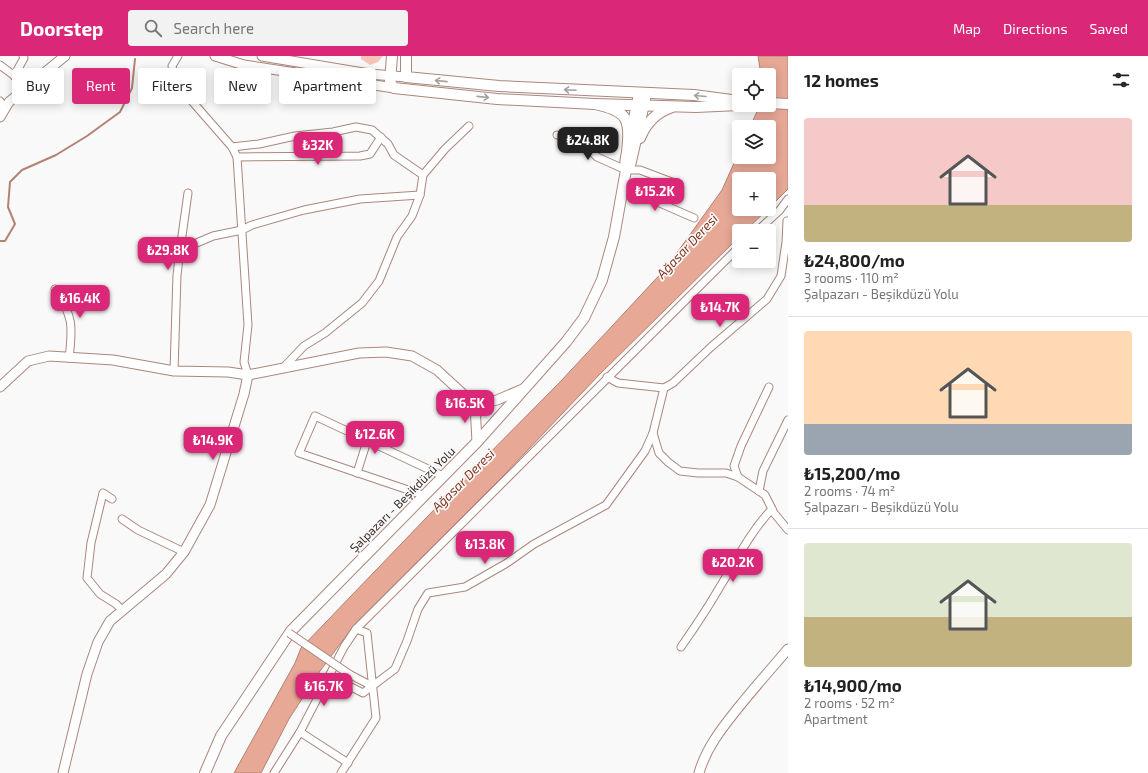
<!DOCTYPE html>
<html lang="en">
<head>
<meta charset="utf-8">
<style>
	:root { --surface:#fff; --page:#f2f2f2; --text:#222; --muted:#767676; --line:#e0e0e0; --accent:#db2777 }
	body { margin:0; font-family:"Exo 2",sans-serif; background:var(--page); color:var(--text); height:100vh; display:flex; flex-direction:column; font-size:15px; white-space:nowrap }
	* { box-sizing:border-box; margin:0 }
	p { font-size:13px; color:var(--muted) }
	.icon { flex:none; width:22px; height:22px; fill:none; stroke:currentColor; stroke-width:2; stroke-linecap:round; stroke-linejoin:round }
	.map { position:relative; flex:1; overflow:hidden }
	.sheet { display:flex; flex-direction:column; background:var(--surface); width:360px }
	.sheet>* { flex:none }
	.guide { position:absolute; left:12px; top:12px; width:380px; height:36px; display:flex; gap:8px }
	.tools { position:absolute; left:732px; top:12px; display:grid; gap:8px }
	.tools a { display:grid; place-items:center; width:44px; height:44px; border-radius:4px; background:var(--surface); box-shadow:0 2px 10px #0003; font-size:20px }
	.price { position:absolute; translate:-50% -34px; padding:0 9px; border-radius:8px; background:var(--accent); color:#fff; font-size:13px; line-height:26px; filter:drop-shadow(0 1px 2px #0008) }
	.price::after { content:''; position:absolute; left:50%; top:24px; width:12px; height:9px; margin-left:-6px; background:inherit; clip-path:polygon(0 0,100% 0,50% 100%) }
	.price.on { background:#222; color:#fff }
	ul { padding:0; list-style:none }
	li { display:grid; align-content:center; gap:8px; height:212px; padding:0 16px }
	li+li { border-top:1px solid var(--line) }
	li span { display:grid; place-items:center; height:124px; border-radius:4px; color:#555 }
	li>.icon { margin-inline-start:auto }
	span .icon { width:72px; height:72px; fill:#fffc; stroke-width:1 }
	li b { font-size:17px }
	h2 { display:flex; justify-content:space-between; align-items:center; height:48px; padding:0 16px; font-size:17px }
	.chip { padding:0 14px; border-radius:4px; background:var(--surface); box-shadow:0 2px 10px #0003; font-size:14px; line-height:36px }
	.chip.on { background:var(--accent); color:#fff }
	header { display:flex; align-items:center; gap:24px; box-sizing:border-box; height:56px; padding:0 20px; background:var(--accent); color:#fff }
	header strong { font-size:19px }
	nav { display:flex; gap:22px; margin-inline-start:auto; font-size:14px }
	.search { width:280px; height:36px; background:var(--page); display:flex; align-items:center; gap:10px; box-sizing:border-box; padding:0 14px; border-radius:4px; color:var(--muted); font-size:15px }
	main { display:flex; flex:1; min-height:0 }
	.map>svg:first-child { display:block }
	.green { fill:#f6c5b7 }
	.water { fill:#e7a896; stroke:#b28274 }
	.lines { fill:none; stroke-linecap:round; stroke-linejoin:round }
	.stream { stroke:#b28274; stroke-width:2 }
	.minor-casing { stroke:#aa877c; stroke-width:9 }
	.tertiary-casing { stroke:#aa877c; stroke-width:11 }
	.secondary-casing { stroke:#aa877c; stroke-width:12 }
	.minor { stroke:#fff; stroke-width:7 }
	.tertiary { stroke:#fff; stroke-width:9 }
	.secondary { stroke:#fff; stroke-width:10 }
	.minor-bridge-casing { stroke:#aa877c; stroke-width:9; stroke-linecap:butt }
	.minor-bridge { stroke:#fff; stroke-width:7 }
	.oneway { stroke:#a59e9c }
	.labels { text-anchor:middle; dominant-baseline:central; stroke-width:3.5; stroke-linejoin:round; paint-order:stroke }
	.street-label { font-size:12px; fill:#362823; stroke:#f9f9f9 }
	.water-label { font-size:13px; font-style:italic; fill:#813621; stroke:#f9f9f9 }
</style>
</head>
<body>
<header>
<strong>Doorstep</strong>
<div class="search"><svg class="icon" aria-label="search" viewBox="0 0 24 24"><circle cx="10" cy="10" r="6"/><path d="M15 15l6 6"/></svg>Search here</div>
<nav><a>Map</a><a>Directions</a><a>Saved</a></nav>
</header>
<main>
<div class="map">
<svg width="788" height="717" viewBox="0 0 788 717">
	<rect width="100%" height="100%" fill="#f9f9f9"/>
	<path class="green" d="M361,0H383L378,6L370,9L361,3Z"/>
	<path class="water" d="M758,0H788V133L769,152V123H739V153H768L745,175H739V181L598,320L506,417L355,568L320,615L289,663L261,717H234L295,607L301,592L453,434L560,326L666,212L722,134L739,96V101H769V71H750L760,49H769V19H761Z"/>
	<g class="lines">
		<path class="stream" d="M0,185H5L15,168L8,151L10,126L22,114L56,99L87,80L120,56L132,32L135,3"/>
		<defs>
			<g id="minor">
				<path d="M178,0L172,10L174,19L183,35L232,91L237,101L248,269L244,306L248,319"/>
				<path d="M0,9L28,30"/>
				<path d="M14,20L24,2L23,0"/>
				<path d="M0,45L5,52"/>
				<path d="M557,79L575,84L585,89L597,101L626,114H640L677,128"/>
				<path d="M232,91L259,88L295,80L333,76L356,71L372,74L388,88L394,99L423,119"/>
				<path d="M237,101L360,100L370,98L381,81"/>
				<path d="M623,131L694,162"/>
				<path d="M757,175L779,155L788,143"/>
				<path d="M180,194L188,137"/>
				<path d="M55,233C73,260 73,270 69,302"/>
				<path d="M283,312L304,290L325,277L362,247L379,225L397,181L412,160L420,139L423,119L445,93L469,70"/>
				<path d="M174,315L177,219L180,194L213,180L242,174L252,169L304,154L360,143L420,139"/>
				<path d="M607,321L618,327L664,332L673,327L711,291L767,243L781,220L786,186L787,165"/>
				<path d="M664,332L653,377L659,397L668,406L680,415L698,417H726L738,421L765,439L774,457L788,474"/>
				<path d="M357,417L367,385"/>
				<path d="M738,421L734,410L741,390L769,331"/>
				<path d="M759,435L763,415L788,364"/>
				<path d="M423,439L299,397L315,360L443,420"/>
				<path d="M112,443L103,437L91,487L87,522L100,538L116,548L122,554"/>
				<path d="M122,463L138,474L184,496"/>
				<path d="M681,591C695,571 709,550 721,529C737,503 751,475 772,453"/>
				<path d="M349,618L372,630"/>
				<path d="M330,620L363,637L395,613L407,585L418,553L428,537L465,531L507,507L534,488L606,449L645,395L653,377"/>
				<path d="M300,676L348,707"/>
				<path d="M274,717L300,676L344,591L356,573L739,191"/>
				<path d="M341,717L376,662L367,577L356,573"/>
			</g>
			<g id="tertiary">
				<path d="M215,0L244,9L394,32"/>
				<path d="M262,0L369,18L406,21"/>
				<path d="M0,61L9,46L65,0"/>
				<path d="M0,331L28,305L49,300L113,304L174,315L228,316L248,319"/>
				<path d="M475,349L497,344L525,332"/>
				<path d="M63,717L87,618L98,586L110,565L166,518L184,496L210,449L244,338L248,319L359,297L386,296L412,300L437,314L475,349L477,386"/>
				<path d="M699,717C706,692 722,672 738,652C754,632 771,613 788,593"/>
			</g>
			<g id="secondary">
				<path d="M392,0L390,26L394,32L497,43L595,48L696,51L739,49"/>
				<path d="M406,0V21L499,30L694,39L739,45"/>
				<path d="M769,47L788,48"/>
				<path d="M640,82C646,67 657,56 672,51"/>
				<path d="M630,110L644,48L645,43L643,37L638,43L631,77"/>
				<path d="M205,717L221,680L291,575L477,386L566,286L584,262L602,224L614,181L626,114C624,107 626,102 627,96C631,63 628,55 595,48"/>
			</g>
		</defs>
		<use href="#minor" class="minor-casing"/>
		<use href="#tertiary" class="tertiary-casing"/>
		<use href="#secondary" class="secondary-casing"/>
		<use href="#minor" class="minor"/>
		<use href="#tertiary" class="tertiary"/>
		<use href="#secondary" class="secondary"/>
		<defs>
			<path id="minor-bridge" d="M289,577L349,618"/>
		</defs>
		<use href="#minor-bridge" class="minor-bridge-casing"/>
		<use href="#minor-bridge" class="minor-bridge"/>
	</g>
	<defs><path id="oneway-shaft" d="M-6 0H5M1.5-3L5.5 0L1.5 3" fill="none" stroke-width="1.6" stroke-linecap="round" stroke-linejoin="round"/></defs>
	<g class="oneway">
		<use href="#oneway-shaft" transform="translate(441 25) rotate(-174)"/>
		<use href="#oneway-shaft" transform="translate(570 34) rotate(-177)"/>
		<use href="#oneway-shaft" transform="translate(700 40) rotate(-175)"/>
		<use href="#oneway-shaft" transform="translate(483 41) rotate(6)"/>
	</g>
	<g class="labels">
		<g class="street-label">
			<text transform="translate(402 443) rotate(-45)">Şalpazarı - Beşikdüzü Yolu</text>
		</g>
		<g class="water-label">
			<text transform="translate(687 190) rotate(-47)">Ağasar Deresi</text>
			<text transform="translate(463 424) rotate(-45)">Ağasar Deresi</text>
		</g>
	</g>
</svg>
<div class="tools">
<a><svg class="icon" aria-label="locate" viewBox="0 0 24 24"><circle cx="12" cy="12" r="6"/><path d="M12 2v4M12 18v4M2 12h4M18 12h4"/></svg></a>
<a><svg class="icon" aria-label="layers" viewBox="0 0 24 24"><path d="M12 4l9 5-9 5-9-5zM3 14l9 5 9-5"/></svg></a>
<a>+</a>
<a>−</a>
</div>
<b class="price on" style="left:588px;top:105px">₺24.8K</b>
<b class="price" style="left:318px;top:110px">₺32K</b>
<b class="price" style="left:655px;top:156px">₺15.2K</b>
<b class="price" style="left:168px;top:215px">₺29.8K</b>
<b class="price" style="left:80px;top:263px">₺16.4K</b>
<b class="price" style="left:720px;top:272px">₺14.7K</b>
<b class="price" style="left:465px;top:368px">₺16.5K</b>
<b class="price" style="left:375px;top:399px">₺12.6K</b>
<b class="price" style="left:213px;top:405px">₺14.9K</b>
<b class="price" style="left:485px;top:509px">₺13.8K</b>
<b class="price" style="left:733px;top:527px">₺20.2K</b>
<b class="price" style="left:324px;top:651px">₺16.7K</b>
<div class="guide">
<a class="chip">Buy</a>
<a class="chip on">Rent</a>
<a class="chip">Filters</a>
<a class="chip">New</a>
<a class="chip">Apartment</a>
</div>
</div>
<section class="sheet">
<h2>12 homes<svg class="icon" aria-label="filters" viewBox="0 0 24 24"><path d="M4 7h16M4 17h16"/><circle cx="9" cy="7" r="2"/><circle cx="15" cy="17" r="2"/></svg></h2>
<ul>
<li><span style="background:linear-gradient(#f6c9c9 70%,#c2b280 0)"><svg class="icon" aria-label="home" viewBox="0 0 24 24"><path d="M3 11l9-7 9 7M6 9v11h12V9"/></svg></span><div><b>₺24,800/mo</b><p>3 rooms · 110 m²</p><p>Şalpazarı - Beşikdüzü Yolu</p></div></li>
<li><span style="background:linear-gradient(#ffd9b3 75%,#9aa5b1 0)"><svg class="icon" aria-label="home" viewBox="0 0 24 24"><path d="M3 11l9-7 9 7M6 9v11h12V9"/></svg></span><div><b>₺15,200/mo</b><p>2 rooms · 74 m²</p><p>Şalpazarı - Beşikdüzü Yolu</p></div></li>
<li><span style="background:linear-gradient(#dfe7d0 60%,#c2b280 0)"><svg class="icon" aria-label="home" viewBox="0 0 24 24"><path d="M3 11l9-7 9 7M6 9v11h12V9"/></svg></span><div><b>₺14,900/mo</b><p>2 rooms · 52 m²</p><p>Apartment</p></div></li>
</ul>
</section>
</main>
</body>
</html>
